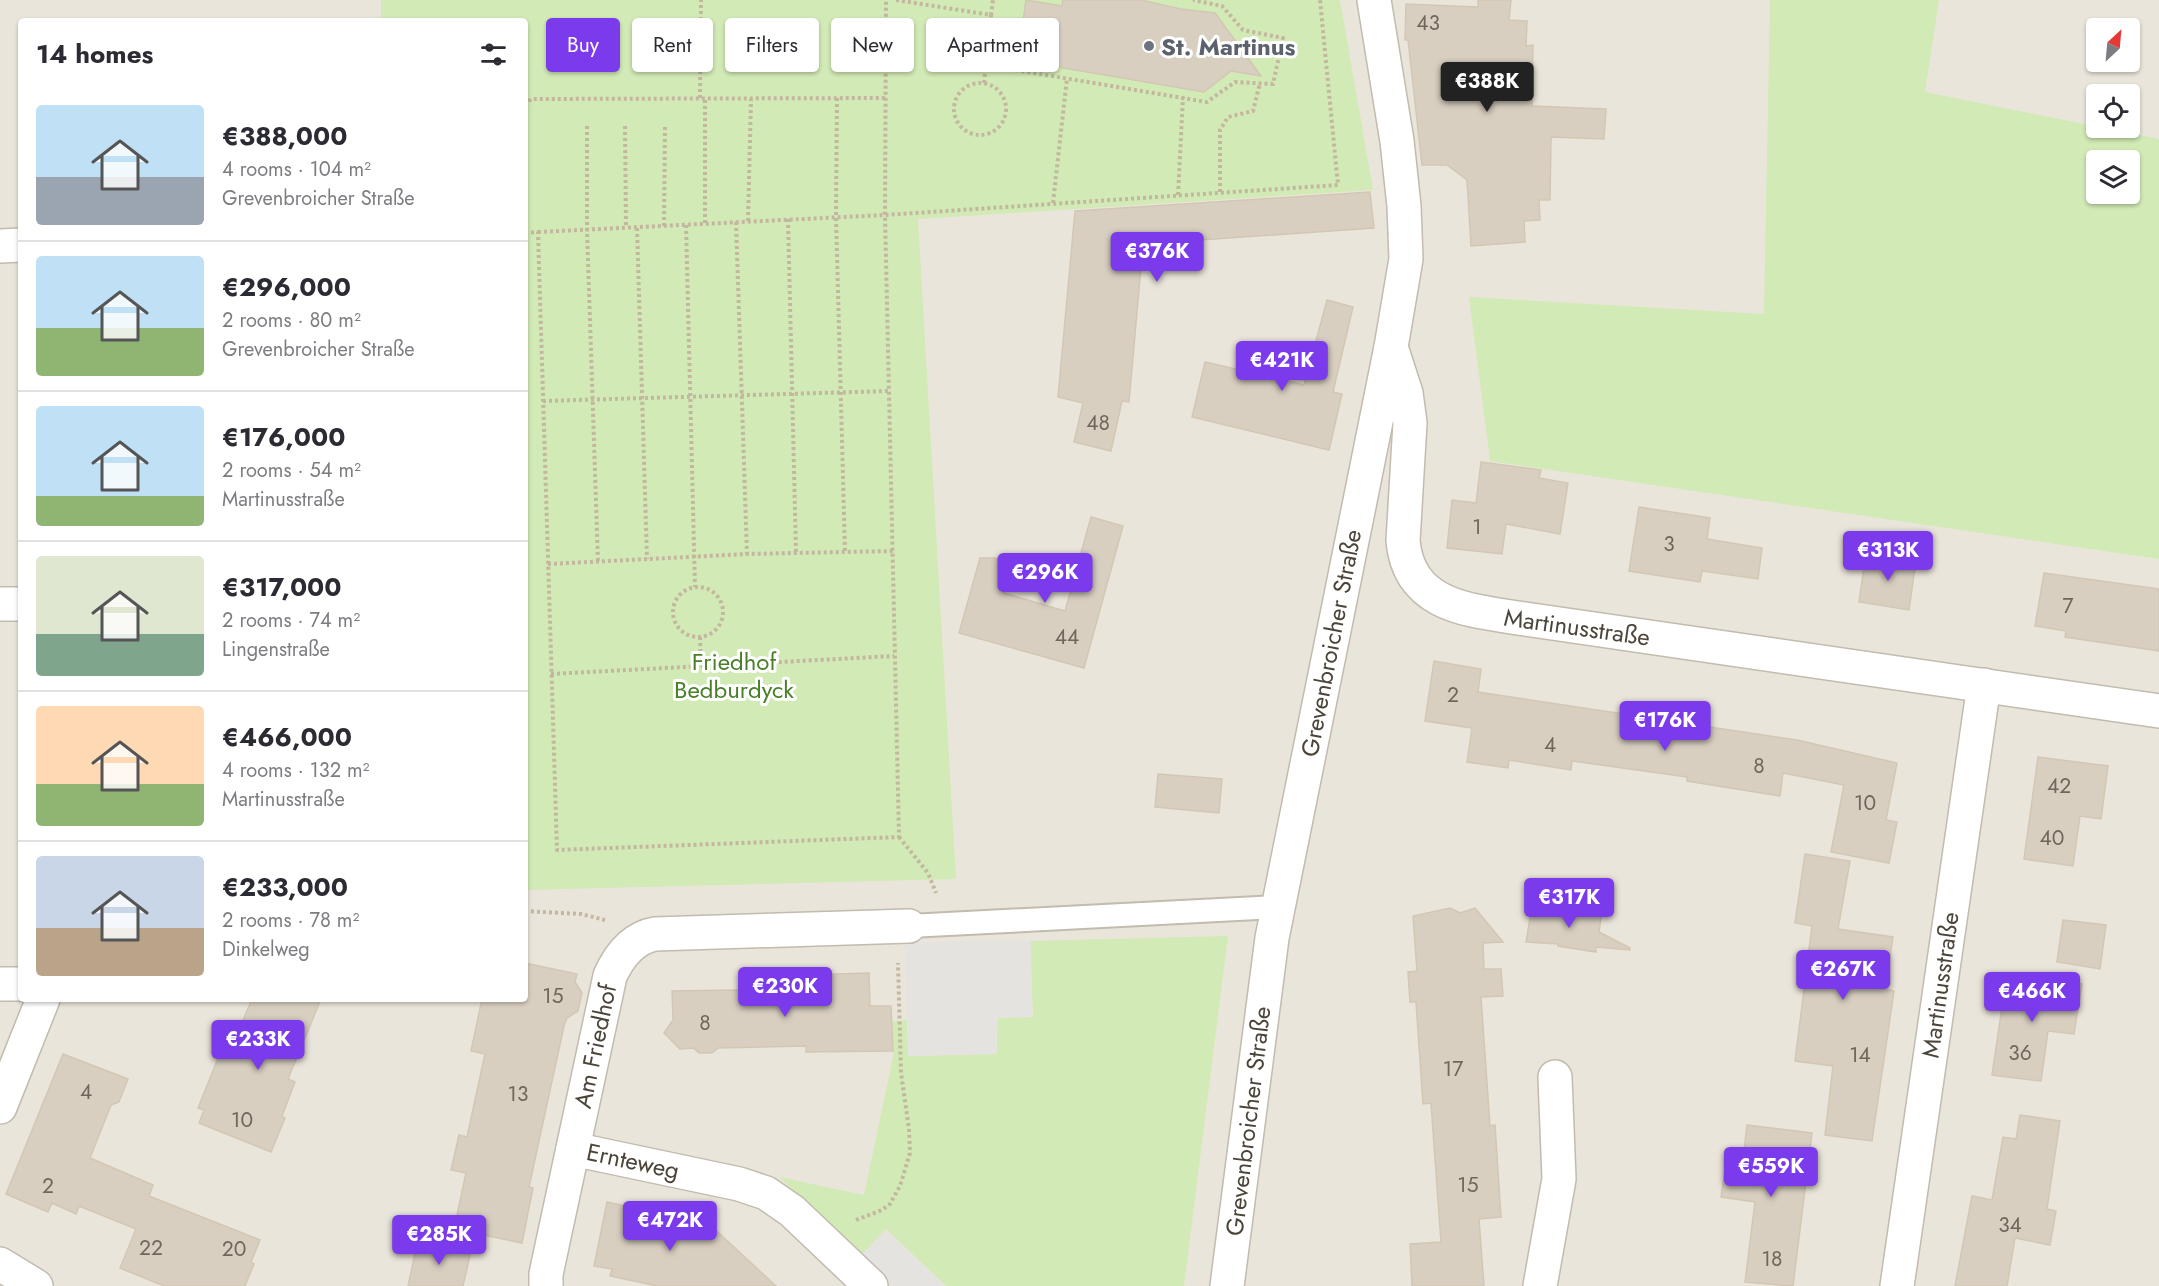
<!DOCTYPE html>
<html lang="en">
<head>
<meta charset="utf-8">
<style>
	:root { --surface:#fff; --page:#f7f7f7; --text:#2b2b33; --muted:#7c7c81; --line:#e1e1e2; --accent:#7c3aed }
	body { margin:0; font-family:Jost,sans-serif; background:var(--page); color:var(--text); height:100vh; display:flex; flex-direction:column; font-size:22px; white-space:nowrap }
	* { box-sizing:border-box; margin:0 }
	p { font-size:20px; color:var(--muted) }
	.icon { flex:none; width:33px; height:33px; fill:none; stroke:currentColor; stroke-width:2; stroke-linecap:round; stroke-linejoin:round }
	.map { position:relative; flex:1; overflow:hidden }
	.sheet { position:absolute; left:18px; top:18px; width:510px; height:984px; display:flex; flex-direction:column; background:var(--surface); border-radius:6px; box-shadow:0 2px 4px #0004 }
	.sheet>* { flex:none }
	.guide { position:absolute; left:546px; top:18px; width:570px; height:54px; display:flex; gap:12px }
	.needle { width:39px; rotate:26deg }
	.tools { position:absolute; left:2086px; top:18px; display:grid; gap:12px }
	.tools a { display:grid; place-items:center; width:54px; height:54px; border-radius:6px; background:var(--surface); box-shadow:0 2px 4px #0004; font-size:30px }
	.price { position:absolute; translate:-50% -51px; padding:0 14px; border-radius:6px; background:var(--accent); color:#fff; font-size:20px; line-height:39px; filter:drop-shadow(0 2px 3px #0008) }
	.price::after { content:''; position:absolute; left:50%; top:36px; width:18px; height:14px; margin-left:-9px; background:inherit; clip-path:polygon(0 0,100% 0,50% 100%) }
	.price.on { background:#222; color:#fff }
	ul { padding:0; list-style:none }
	li { display:flex; align-items:center; gap:18px; height:150px; padding:0 18px }
	li+li { border-top:2px solid var(--line) }
	li span { display:grid; place-items:center; flex:none; width:168px; height:120px; border-radius:6px; color:#555 }
	li>.icon { margin-inline-start:auto }
	span .icon { width:72px; height:72px; fill:#fffc; stroke-width:1 }
	li b { font-size:26px }
	h2 { display:flex; justify-content:space-between; align-items:center; height:72px; padding:0 18px; font-size:26px }
	.tag { padding:0 21px; border-radius:6px; background:var(--surface); box-shadow:0 2px 4px #0004; font-size:21px; line-height:54px }
	.tag.on { background:var(--accent); color:#fff }
	.map>svg:first-child { display:block }
	.residential { fill:#eae5da; fill-rule:evenodd }
	.green { fill:#d2eab5; fill-rule:evenodd }
	.parking { fill:#e5e3e0 }
	.building { fill:#d8cfc1; stroke:#d3c7b4; stroke-width:1.5 }
	.lines { fill:none; stroke-linecap:round; stroke-linejoin:round }
	.service-casing { stroke:#c2bbae; stroke-width:26 }
	.minor-casing { stroke:#c2bbae; stroke-width:36 }
	.tertiary-casing { stroke:#c2bbae; stroke-width:36 }
	.path { stroke:#c4b79f; stroke-width:4; stroke-dasharray:3 3; stroke-linecap:butt }
	.service { stroke:#fff; stroke-width:22 }
	.minor { stroke:#fff; stroke-width:33 }
	.tertiary { stroke:#fff; stroke-width:33 }
	.worship-dot { fill:#6b7280; stroke:#fff; stroke-width:2 }
	.labels { text-anchor:middle; dominant-baseline:central; stroke-width:6; stroke-linejoin:round; paint-order:stroke }
	.number-label { font-size:21px; fill:#6e675b }
	.worship-label { font-size:24px; font-weight:bold; fill:#5b616d; stroke:#fff; text-anchor:start }
	.street-label { font-size:24px; fill:#4b4439; stroke:#fff }
	.park-label { font-size:24px; fill:#4a7f2a; stroke:#fff }
</style>
</head>
<body>
<div class="map">
<svg width="2159" height="1286" viewBox="0 0 2159 1286">
	<rect width="100%" height="100%" fill="#f6f3ec"/>
	<path class="residential" d="M0,0H2159V1286H0ZM21,21H525V999H21ZM2097,28H2130V62H2097ZM2097,94H2130V128H2097ZM2097,160H2130V194H2097Z"/>
	<g class="green">
		<path d="M381,0H1340L1373,190L918,219L956,879L525,890V21H381Z"/>
		<path d="M1770,0H1939L1925,92L2159,139V559L1490,461L1469,297L1764,314ZM2097,160H2130V194H2097Z"/>
		<path d="M1228,936L1184,1286H946L886,1229L861,1255L779,1177L864,1195L893,1057L892,1021L907,1020L908,1056L995,1054L998,1018L1033,1017L1030,941Z"/>
	</g>
	<g class="parking">
		<path d="M1031,941L1032,1016L997,1018V1054L908,1056L905,942Z"/>
		<path d="M885,1230L945,1286H893L861,1256Z"/>
	</g>
	<g class="building">
		<path d="M1026,0L1062,6L1063,0H1141L1181,9L1215,13L1261,76L1231,71L1204,92L1034,63L1039,46L1020,43Z"/>
		<path d="M1478,0H1511L1509,20L1527,21L1526,46L1533,45L1532,106L1606,109L1604,139L1551,137L1550,200H1539L1540,220L1524,221L1525,242L1471,246L1467,180L1447,165H1422L1408,40H1405L1406,4L1478,7Z"/>
		<path d="M1370,192L1374,228L1143,244L1129,402L1122,401L1111,451L1074,442L1083,403L1058,397L1075,211Z"/>
		<path d="M1327,300L1353,307L1333,392L1342,394L1329,450L1192,417L1205,362L1304,385Z"/>
		<path d="M1481,462L1541,470L1539,478L1568,483L1560,534L1506,524L1502,554L1447,548L1452,500L1476,503Z"/>
		<path d="M1639,507L1710,518L1707,539L1762,548L1758,579L1702,571L1700,582L1629,571Z"/>
		<path d="M1091,517L1123,526L1084,668L959,633L980,558H994L1011,563L1004,593L1065,611Z"/>
		<path d="M1866,553L1916,561L1909,610L1859,602Z"/>
		<path d="M2044,573L2159,589V651L2065,637L2066,631L2035,626Z"/>
		<path d="M1434,661L1481,669L1478,692L1797,740L1897,763L1886,820L1897,822L1889,863L1831,852L1844,785L1783,773L1780,796L1687,781V777L1572,761L1571,770L1509,760L1508,768L1467,762L1472,728L1425,721Z"/>
		<path d="M2038,757L2108,766L2101,819L2080,816L2073,866L2024,859Z"/>
		<path d="M1158,774L1222,779L1219,813L1155,807Z"/>
		<path d="M1805,854L1850,861L1838,929L1893,937L1885,989L1894,991L1872,1141L1825,1135L1833,1066L1795,1061L1812,926L1795,923Z"/>
		<path d="M1533,900L1562,915L1564,907L1602,912L1599,932L1630,948V950L1596,947V952L1558,946V944L1526,942Z"/>
		<path d="M1450,908L1460,913L1475,908L1503,942L1483,943L1484,969H1501L1503,996L1481,997L1490,1126L1495,1125L1501,1217L1479,1219L1484,1286H1412L1410,1244L1441,1242L1431,1103L1423,1104L1416,1002H1410L1408,972L1417,971L1413,916Z"/>
		<path d="M2063,920L2106,925L2100,969L2057,962Z"/>
		<path d="M525,963L577,974L575,982L582,993L578,1011L567,1018L564,1026L529,1187L533,1188L522,1243L454,1229L466,1173L451,1170L459,1135L467,1137L485,1054L471,1051L482,999H525Z"/>
		<path d="M869,973L870,1006H891L893,1051L806,1052V1046L718,1048L712,1053H699L693,1048L680,1049L664,1033L673,1020L672,991L739,990V993L804,991L803,975Z"/>
		<path d="M2007,973L2082,984L2074,1034L2048,1031L2041,1081L1992,1075Z"/>
		<path d="M252,999H321L288,1079L295,1082L282,1116L285,1118L271,1152L199,1123L204,1110L198,1108L227,1036L235,1039Z"/>
		<path d="M63,1054L128,1079L119,1102L111,1105L90,1158L153,1185L149,1196L260,1240L251,1262L254,1264L245,1286H164L120,1268L136,1229L79,1206L76,1214L52,1203L48,1212L6,1194Z"/>
		<path d="M2020,1115L2060,1121L2047,1209L2056,1211L2050,1245L2015,1238L2007,1286H1955L1972,1196L1992,1200L2003,1137L2016,1139Z"/>
		<path d="M1747,1125L1812,1133L1793,1286L1745,1282L1755,1202L1721,1197L1728,1149L1744,1151Z"/>
		<path d="M607,1202L709,1224L776,1286H657L610,1276L612,1269L594,1266Z"/>
		<path d="M418,1240L471,1251L463,1286H408Z"/>
	</g>
	<g class="lines">
		<defs>
			<path id="service" d="M909,926L1278,907"/>
			<g id="minor">
				<path d="M0,246L21,245"/>
				<path d="M1391,347L1406,393L1410,423L1403,541C1409,605 1466,610 1518,618L2159,711"/>
				<path d="M0,604H21"/>
				<path d="M0,984H21"/>
				<path d="M0,1107L43,999"/>
				<path d="M573,1149L739,1184L766,1193L792,1211L871,1286"/>
				<path d="M0,1264L36,1286"/>
				<path d="M546,1286V1274L610,976C619,956 633,938 655,934L909,926"/>
				<path d="M1540,1286L1559,1179L1555,1077"/>
				<path d="M1897,1286L1984,685"/>
			</g>
			<path id="tertiary" d="M1227,1286L1272,938L1391,347L1406,259L1404,206L1397,141L1374,0"/>
		</defs>
		<use href="#service" class="service-casing"/>
		<use href="#minor" class="minor-casing"/>
		<use href="#tertiary" class="tertiary-casing"/>
		<g class="path">
			<path d="M896,0L991,15L993,0"/>
			<path d="M986,65L1207,102L1235,82L1273,84L1283,38L1243,30L1222,6L1193,0"/>
			<path d="M984,83L991,15"/>
			<circle cx="980" cy="109" r="26"/>
			<path d="M700,98L701,0"/>
			<path d="M837,98L836,217L845,552"/>
			<path d="M525,106L531,99L886,98"/>
			<path d="M587,126V230L598,562"/>
			<path d="M625,126L626,228"/>
			<path d="M1220,192V130L1228,117L1253,111L1260,83"/>
			<path d="M1178,195L1183,97"/>
			<path d="M1053,203L1067,78"/>
			<path d="M788,219L796,553"/>
			<path d="M748,221L751,99"/>
			<path d="M736,222L747,554"/>
			<path d="M705,223V99"/>
			<path d="M686,225L695,587"/>
			<path d="M664,226L665,127"/>
			<path d="M637,228L647,559"/>
			<path d="M538,232L885,215L1338,185L1320,0"/>
			<path d="M525,233L538,232L557,850L899,837L885,215L886,0"/>
			<path d="M543,401L889,391"/>
			<path d="M548,564L747,554L893,551"/>
			<circle cx="698" cy="612" r="25"/>
			<path d="M700,637L701,666"/>
			<path d="M551,674L894,656"/>
			<path d="M899,837L928,873L936,893"/>
			<path d="M525,911L581,914L605,920"/>
			<path d="M856,1220L882,1210L890,1204L900,1186L910,1153L909,1129L901,1073L898,963"/>
		</g>
		<use href="#service" class="service"/>
		<use href="#minor" class="minor"/>
		<use href="#tertiary" class="tertiary"/>
	</g>
	<circle class="worship-dot" cx="1149" cy="46" r="6"/>
	<g class="labels">
		<g class="number-label">
			<text x="1428" y="23">43</text>
			<text x="1098" y="423">48</text>
			<text x="1477" y="527">1</text>
			<text x="1669" y="544">3</text>
			<text x="2068" y="606">7</text>
			<text x="1067" y="637">44</text>
			<text x="1453" y="695">2</text>
			<text x="1550" y="745">4</text>
			<text x="1759" y="766">8</text>
			<text x="2059" y="786">42</text>
			<text x="1865" y="803">10</text>
			<text x="2052" y="838">40</text>
			<text x="553" y="996">15</text>
			<text x="705" y="1023">8</text>
			<text x="2020" y="1053">36</text>
			<text x="1860" y="1055">14</text>
			<text x="1453" y="1069">17</text>
			<text x="86" y="1092">4</text>
			<text x="518" y="1094">13</text>
			<text x="242" y="1120">10</text>
			<text x="1468" y="1185">15</text>
			<text x="48" y="1186">2</text>
			<text x="2010" y="1225">34</text>
			<text x="151" y="1248">22</text>
			<text x="234" y="1249">20</text>
			<text x="1772" y="1259">18</text>
		</g>
		<g class="worship-label">
			<text x="1161" y="46">St. Martinus</text>
		</g>
		<g class="street-label">
			<text transform="translate(1577 627) rotate(8)">Martinusstraße</text>
			<text transform="translate(1331 643) rotate(-79)">Grevenbroicher Straße</text>
			<text transform="translate(1940 985) rotate(-82)">Martinusstraße</text>
			<text transform="translate(595 1046) rotate(-78)">Am Friedhof</text>
			<text transform="translate(1248 1121) rotate(-83)">Grevenbroicher Straße</text>
			<text transform="translate(633 1161) rotate(12)">Ernteweg</text>
		</g>
		<g class="park-label">
			<text x="734" y="661">Friedhof<tspan x="734" dy="28">Bedburdyck</tspan></text>
		</g>
	</g>
</svg>
<div class="tools">
<a><svg class="needle" viewBox="-14 -14 28 28"><path d="M0-13l5 13h-10z" fill="#e53935"/><path d="M0 13l5-13h-10z" fill="#7c7c81"/></svg></a>
<a><svg class="icon" aria-label="locate" viewBox="0 0 24 24"><circle cx="12" cy="12" r="6"/><path d="M12 2v4M12 18v4M2 12h4M18 12h4"/></svg></a>
<a><svg class="icon" aria-label="layers" viewBox="0 0 24 24"><path d="M12 4l9 5-9 5-9-5zM3 14l9 5 9-5"/></svg></a>
</div>
<b class="price on" style="left:1487px;top:113px">€388K</b>
<b class="price" style="left:1157px;top:283px">€376K</b>
<b class="price" style="left:1282px;top:392px">€421K</b>
<b class="price" style="left:1888px;top:582px">€313K</b>
<b class="price" style="left:1045px;top:604px">€296K</b>
<b class="price" style="left:1665px;top:752px">€176K</b>
<b class="price" style="left:1569px;top:929px">€317K</b>
<b class="price" style="left:1843px;top:1001px">€267K</b>
<b class="price" style="left:785px;top:1018px">€230K</b>
<b class="price" style="left:2032px;top:1023px">€466K</b>
<b class="price" style="left:258px;top:1071px">€233K</b>
<b class="price" style="left:1771px;top:1198px">€559K</b>
<b class="price" style="left:670px;top:1252px">€472K</b>
<b class="price" style="left:439px;top:1266px">€285K</b>
<div class="guide">
<a class="tag on">Buy</a>
<a class="tag">Rent</a>
<a class="tag">Filters</a>
<a class="tag">New</a>
<a class="tag">Apartment</a>
</div>
<section class="sheet">
<h2>14 homes<svg class="icon" aria-label="filters" viewBox="0 0 24 24"><path d="M4 7h16M4 17h16"/><circle cx="9" cy="7" r="2"/><circle cx="15" cy="17" r="2"/></svg></h2>
<ul>
<li><span style="background:linear-gradient(#bfe0f5 60%,#9aa5b1 0)"><svg class="icon" aria-label="home" viewBox="0 0 24 24"><path d="M3 11l9-7 9 7M6 9v11h12V9"/></svg></span><div><b>€388,000</b><p>4 rooms · 104 m²</p><p>Grevenbroicher Straße</p></div></li>
<li><span style="background:linear-gradient(#bfe0f5 60%,#8fb573 0)"><svg class="icon" aria-label="home" viewBox="0 0 24 24"><path d="M3 11l9-7 9 7M6 9v11h12V9"/></svg></span><div><b>€296,000</b><p>2 rooms · 80 m²</p><p>Grevenbroicher Straße</p></div></li>
<li><span style="background:linear-gradient(#bfe0f5 75%,#8fb573 0)"><svg class="icon" aria-label="home" viewBox="0 0 24 24"><path d="M3 11l9-7 9 7M6 9v11h12V9"/></svg></span><div><b>€176,000</b><p>2 rooms · 54 m²</p><p>Martinusstraße</p></div></li>
<li><span style="background:linear-gradient(#dfe7d0 65%,#7fa58c 0)"><svg class="icon" aria-label="home" viewBox="0 0 24 24"><path d="M3 11l9-7 9 7M6 9v11h12V9"/></svg></span><div><b>€317,000</b><p>2 rooms · 74 m²</p><p>Lingenstraße</p></div></li>
<li><span style="background:linear-gradient(#ffd9b3 65%,#8fb573 0)"><svg class="icon" aria-label="home" viewBox="0 0 24 24"><path d="M3 11l9-7 9 7M6 9v11h12V9"/></svg></span><div><b>€466,000</b><p>4 rooms · 132 m²</p><p>Martinusstraße</p></div></li>
<li><span style="background:linear-gradient(#c9d6e8 60%,#b9a48a 0)"><svg class="icon" aria-label="home" viewBox="0 0 24 24"><path d="M3 11l9-7 9 7M6 9v11h12V9"/></svg></span><div><b>€233,000</b><p>2 rooms · 78 m²</p><p>Dinkelweg</p></div></li>
</ul>
</section>
</div>
</body>
</html>
